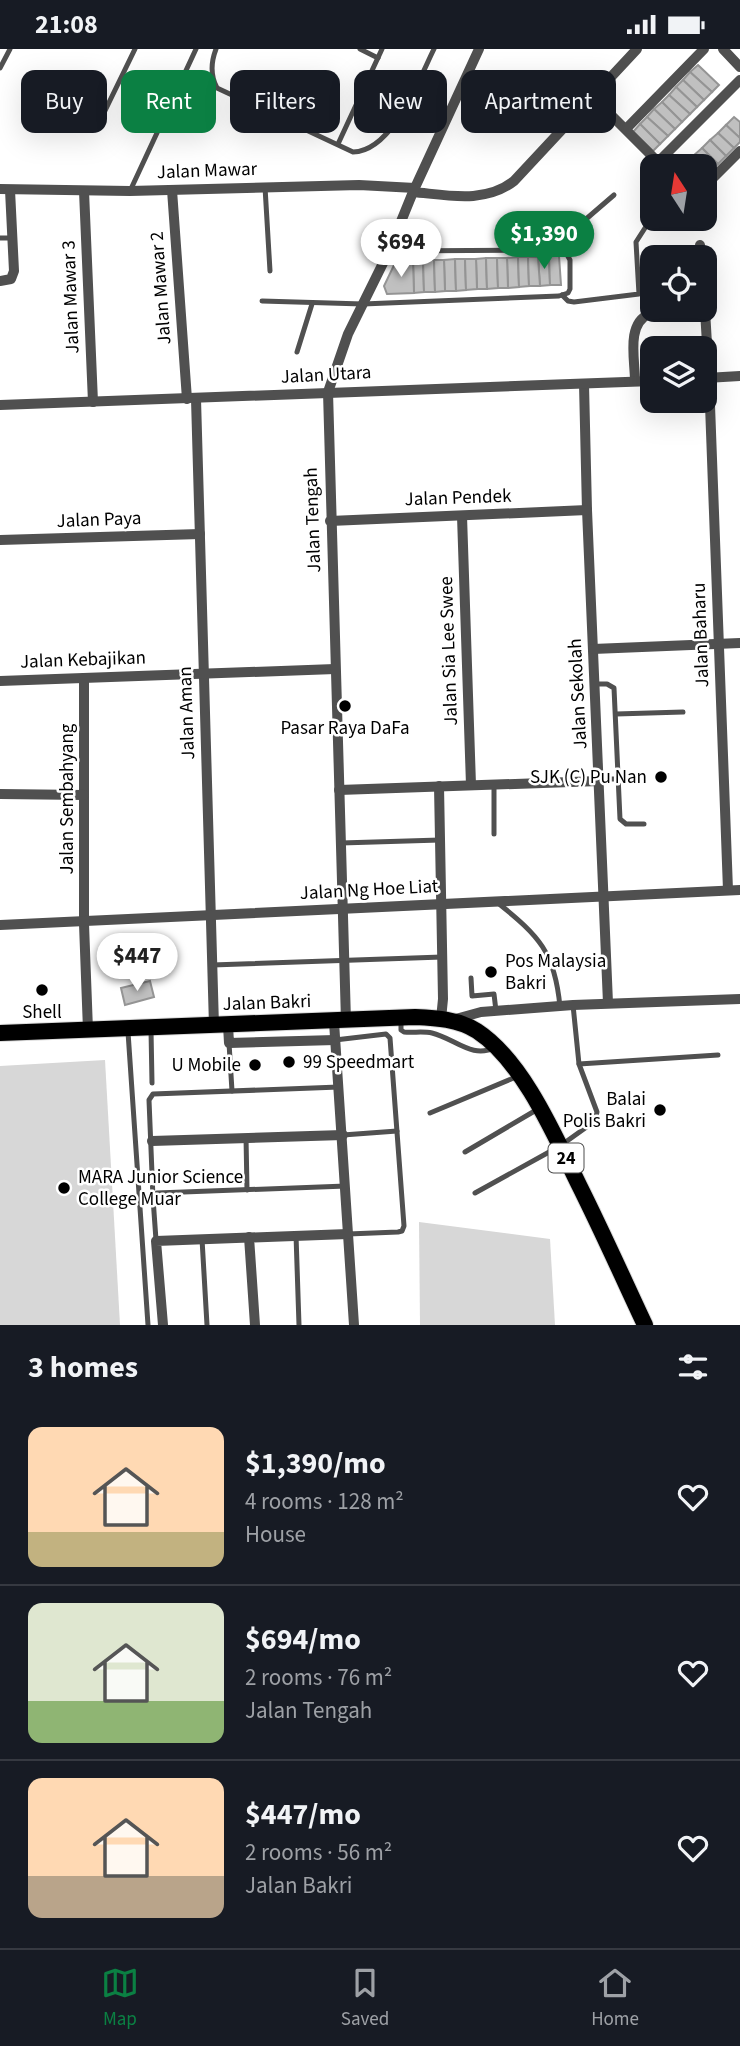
<!DOCTYPE html>
<html lang="en">
<head>
<meta charset="utf-8">
<style>
	:root { --surface:#171b24; --page:#20242c; --text:#f1f3f6; --muted:#9ea1a6; --line:#363941; --accent:#0b8043 }
	body { margin:0; font-family:"Source Sans 3",sans-serif; background:var(--page); color:var(--text); height:100vh; display:flex; flex-direction:column; font-size:26px; white-space:nowrap }
	* { box-sizing:border-box; margin:0 }
	p { font-size:23px; color:var(--muted) }
	.icon { flex:none; width:38px; height:38px; fill:none; stroke:currentColor; stroke-width:2; stroke-linecap:round; stroke-linejoin:round }
	.map { position:relative; height:1276px; overflow:hidden }
	.panel { display:flex; flex-direction:column; background:var(--surface); flex:1 }
	.panel>* { flex:none }
	.guide { position:absolute; left:21px; top:21px; width:698px; height:63px; display:flex; gap:14px }
	.needle { width:46px; rotate:348deg }
	.buttons { position:absolute; left:640px; top:105px; display:grid; gap:14px }
	.buttons a { display:grid; place-items:center; width:77px; height:77px; border-radius:14px; background:var(--surface); box-shadow:0 7px 28px #0002; font-size:35px }
	.price { position:absolute; translate:-50% -60px; padding:0 16px; border-radius:24px; background:#fff; color:#222; font-size:23px; line-height:46px; filter:drop-shadow(0 2px 4px #0008) }
	.price::after { content:''; position:absolute; left:50%; top:42px; width:21px; height:16px; margin-left:-10px; background:inherit; clip-path:polygon(0 0,100% 0,50% 100%) }
	.price.on { background:var(--accent); color:#fff }
	ul { padding:0; list-style:none }
	li { display:flex; align-items:center; gap:21px; height:175px; padding:0 28px }
	li+li { border-top:2px solid var(--line) }
	li span { display:grid; place-items:center; flex:none; width:196px; height:140px; border-radius:14px; color:#555 }
	li>.icon { margin-inline-start:auto }
	span .icon { width:84px; height:84px; fill:#fffc; stroke-width:1 }
	li b { font-size:30px }
	h2 { display:flex; justify-content:space-between; align-items:center; height:84px; padding:0 28px; font-size:30px }
	.tag { padding:0 24px; border-radius:14px; background:var(--surface); box-shadow:0 7px 28px #0002; font-size:24px; line-height:63px }
	.tag.on { background:var(--accent); color:#fff }
	.status { display:flex; justify-content:space-between; align-items:center; height:49px; padding:0 35px; background:var(--surface); direction:ltr }
	.status svg { height:19px; fill:currentColor }
	.tab-bar { display:flex; justify-content:space-around; align-items:center; height:98px; border-top:2px solid var(--line); background:var(--surface); font-size:19px; color:var(--muted) }
	.tab-bar a { display:grid; justify-items:center; gap:4px }
	.tab-bar .on { color:var(--accent) }
	.map>svg:first-child { display:block }
	.green { fill:#d7d7d7 }
	.building { fill:#c0c0c0; stroke:#949494; stroke-width:2 }
	.lines { fill:none; stroke-linecap:round; stroke-linejoin:round }
	.primary-casing { stroke:#dbdbdb; stroke-width:18 }
	.lane { stroke:#505050; stroke-width:5 }
	.street { stroke:#505050; stroke-width:10 }
	.primary { stroke:#000; stroke-width:16 }
	.poi-dot { fill:#000; stroke:#fff; stroke-width:2.5 }
	.labels { text-anchor:middle; dominant-baseline:central; stroke-width:5; stroke-linejoin:round; paint-order:stroke }
	.shield { fill:#fff; stroke:#4c4c4c; stroke-width:2 }
	.shield-label { font-size:18px; font-weight:bold; fill:#000 }
	.street-label { font-size:19px; fill:#000; stroke:#fff }
	.poi-label { font-size:19px; fill:#000; stroke:#fff; text-anchor:end }
</style>
</head>
<body>
<div class="status"><b>21:08</b><svg viewBox="0 0 49 12"><path d="M0 12V9h3v3zM5 12V6h3v6zM10 12V3h3v9zM15 12V0h3v12zM26 1h20v11H26zM47 4h2v5h-2z"/></svg></div>
<div class="map">
<svg width="740" height="1276" viewBox="0 0 740 1276">
	<rect width="100%" height="100%" fill="#fff"/>
	<g class="green">
		<path d="M105,1011L120,1276H0V1017Z"/>
		<path d="M419,1173L550,1190L555,1276H420Z"/>
	</g>
	<g class="building">
		<path d="M698,16L719,36L712,43L690,23Z"/>
		<path d="M690,23L712,43L704,51L683,31Z"/>
		<path d="M683,31L704,51L697,58L676,38Z"/>
		<path d="M676,38L697,58L690,65L669,46Z"/>
		<path d="M669,46L690,65L682,73L662,53Z"/>
		<path d="M662,53L682,73L675,80L654,60Z"/>
		<path d="M654,60L675,80L668,87L647,68Z"/>
		<path d="M647,68L668,87L660,95L640,75Z"/>
		<path d="M734,68L740,73V89L726,76Z"/>
		<path d="M640,75L660,95L653,102L633,83Z"/>
		<path d="M726,76L740,89V93L734,99L718,84Z"/>
		<path d="M718,84L734,99L726,107L710,91Z"/>
		<path d="M710,91L726,107L718,115L702,99Z"/>
		<path d="M702,99L718,115L710,123L693,107Z"/>
		<path d="M693,107L704,117H687L685,115Z"/>
		<path d="M549,207L550,236L540,237L538,208Z"/>
		<path d="M549,207H559L561,236H550Z"/>
		<path d="M518,208L519,238L508,239L507,209Z"/>
		<path d="M518,208H528L529,237L519,238Z"/>
		<path d="M528,208H538L540,237H529Z"/>
		<path d="M486,209L487,240H477L476,210Z"/>
		<path d="M486,209H497L498,239L487,240Z"/>
		<path d="M497,209H507L508,239H498Z"/>
		<path d="M455,210L456,242H445L444,211Z"/>
		<path d="M455,210H465L466,241L456,242Z"/>
		<path d="M465,210H476L477,240L466,241Z"/>
		<path d="M423,211L424,243L414,244L413,212Z"/>
		<path d="M423,211H434L435,243H424Z"/>
		<path d="M434,211H444L445,242L435,243Z"/>
		<path d="M396,212H413L414,244L387,245L384,237Z"/>
		<path d="M150,932L154,948L125,956L121,939Z"/>
	</g>
	<g class="lines">
		<defs>
			<path id="primary" d="M0,984L415,968C436,969 458,970 477,982C523,1012 555,1087 579,1136C602,1182 623,1229 645,1276"/>
		</defs>
		<use href="#primary" class="primary-casing"/>
		<g class="lane">
			<path d="M216,0C211,13 210,26 217,39L353,103C393,102 419,30 434,0"/>
			<path d="M360,0L378,9"/>
			<path d="M0,19L10,0"/>
			<path d="M100,72L135,0"/>
			<path d="M338,95L382,0"/>
			<path d="M265,138L270,222"/>
			<path d="M130,142L196,0"/>
			<path d="M0,189H12"/>
			<path d="M565,202L567,189L571,183L614,146"/>
			<path d="M562,246L568,252L574,253L639,245L636,193L645,179"/>
			<path d="M262,252L363,255L559,247L568,244L570,240V211L565,202L560,201L389,202"/>
			<path d="M297,303L312,255"/>
			<path d="M595,635H607L614,639L620,770L626,775H644"/>
			<path d="M616,665L683,663"/>
			<path d="M599,730H618"/>
			<path d="M494,736V785"/>
			<path d="M341,794L440,791"/>
			<path d="M498,854C539,887 555,903 560,958"/>
			<path d="M212,916L442,908"/>
			<path d="M471,929L472,947L494,945L496,962"/>
			<path d="M401,972V981L404,983C413,984 423,982 432,984C454,989 473,1011 495,998"/>
			<path d="M151,981L152,1034"/>
			<path d="M128,983L148,1276"/>
			<path d="M335,991L386,985L390,989L404,1177L402,1182L398,1183L348,1185"/>
			<path d="M229,994L232,1042"/>
			<path d="M579,1015L718,1006"/>
			<path d="M430,1064L516,1028"/>
			<path d="M343,1086L397,1082"/>
			<path d="M246,1088L247,1141"/>
			<path d="M465,1103L538,1060"/>
			<path d="M475,1144L560,1097L595,1072L597,1063L579,1015L573,956"/>
			<path d="M153,1149L149,1051L153,1045L339,1038"/>
			<path d="M296,1186L299,1276"/>
			<path d="M202,1190L207,1276"/>
			<path d="M156,1191L153,1149L157,1144L346,1137"/>
		</g>
		<g class="street">
			<path d="M723,0L740,18"/>
			<path d="M592,47L662,117"/>
			<path d="M626,80L704,0"/>
			<path d="M658,113L740,31"/>
			<path d="M705,137L740,102"/>
			<path d="M0,140L130,142L359,136L415,139"/>
			<path d="M172,141L187,350"/>
			<path d="M84,142L93,353"/>
			<path d="M413,143C447,146 485,155 514,132L637,0"/>
			<path d="M700,196L701,208"/>
			<path d="M0,232L11,230L14,222L10,141"/>
			<path d="M705,261L709,329L728,841"/>
			<path d="M706,329L740,327"/>
			<path d="M635,332C635,311 626,275 649,265L705,263"/>
			<path d="M584,335L587,461L608,954"/>
			<path d="M196,350L214,977"/>
			<path d="M0,356L653,332"/>
			<path d="M462,467L471,736"/>
			<path d="M330,472L587,461"/>
			<path d="M0,491L200,485"/>
			<path d="M593,600L740,594"/>
			<path d="M84,629V875L88,981"/>
			<path d="M0,632L335,620"/>
			<path d="M439,737L443,950L441,970"/>
			<path d="M339,741L599,732"/>
			<path d="M0,745L84,746"/>
			<path d="M0,876L740,841"/>
			<path d="M452,971L481,963L573,956L740,950"/>
			<path d="M346,972L328,343L348,285L389,202L413,143L479,0"/>
			<path d="M334,973L354,1276"/>
			<path d="M228,976L229,994L335,991"/>
			<path d="M152,1092L343,1086"/>
			<path d="M249,1188L255,1276"/>
			<path d="M163,1276L156,1192L348,1185"/>
		</g>
		<use href="#primary" class="primary"/>
	</g>
	<g class="poi-dot">
		<circle cx="345" cy="657" r="7"/>
		<circle cx="661" cy="728" r="7"/>
		<circle cx="491" cy="923" r="7"/>
		<circle cx="42" cy="941" r="7"/>
		<circle cx="289" cy="1013" r="7"/>
		<circle cx="255" cy="1016" r="7"/>
		<circle cx="660" cy="1061" r="7"/>
		<circle cx="64" cy="1139" r="7"/>
	</g>
	<g class="labels">
		<rect class="shield" x="548.5" y="1094.5" width="35" height="29" rx="5"/>
		<g class="shield-label">
			<text x="566" y="1109">24</text>
		</g>
		<g class="street-label">
			<text transform="translate(207 122) rotate(-2)">Jalan Mawar</text>
			<text transform="translate(161 239) rotate(-94)">Jalan Mawar 2</text>
			<text transform="translate(71 248) rotate(-92)">Jalan Mawar 3</text>
			<text transform="translate(326 326) rotate(-3)">Jalan Utara</text>
			<text transform="translate(458 449) rotate(-2)">Jalan Pendek</text>
			<text transform="translate(99 471) rotate(-2)">Jalan Paya</text>
			<text transform="translate(313 471) rotate(-92)">Jalan Tengah</text>
			<text transform="translate(701 586) rotate(-92)">Jalan Baharu</text>
			<text transform="translate(449 602) rotate(-92)">Jalan Sia Lee Swee</text>
			<text transform="translate(83 611) rotate(-2)">Jalan Kebajikan</text>
			<text transform="translate(578 645) rotate(-93)">Jalan Sekolah</text>
			<text transform="translate(187 664) rotate(-92)">Jalan Aman</text>
			<text transform="translate(67 750) rotate(-90)">Jalan Sembahyang</text>
			<text transform="translate(369 841) rotate(-3)">Jalan Ng Hoe Liat</text>
			<text transform="translate(267 954) rotate(-2)">Jalan Bakri</text>
		</g>
		<g class="poi-label">
			<text x="345" y="679" text-anchor="middle">Pasar Raya DaFa</text>
			<text x="647" y="728">SJK (C) Pu Nan</text>
			<text x="505" y="912" text-anchor="start">Pos Malaysia<tspan x="505" dy="22">Bakri</tspan></text>
			<text x="42" y="963" text-anchor="middle">Shell</text>
			<text x="303" y="1013" text-anchor="start">99 Speedmart</text>
			<text x="241" y="1016">U Mobile</text>
			<text x="646" y="1050">Balai<tspan x="646" dy="22">Polis Bakri</tspan></text>
			<text x="78" y="1128" text-anchor="start">MARA Junior Science<tspan x="78" dy="22">College Muar</tspan></text>
		</g>
	</g>
</svg>
<div class="buttons">
<a><svg class="needle" viewBox="-14 -14 28 28"><path d="M0-13l5 13h-10z" fill="#e53935"/><path d="M0 13l5-13h-10z" fill="#9ea1a6"/></svg></a>
<a><svg class="icon" aria-label="locate" viewBox="0 0 24 24"><circle cx="12" cy="12" r="6"/><path d="M12 2v4M12 18v4M2 12h4M18 12h4"/></svg></a>
<a><svg class="icon" aria-label="layers" viewBox="0 0 24 24"><path d="M12 4l9 5-9 5-9-5zM3 14l9 5 9-5"/></svg></a>
</div>
<b class="price on" style="left:544px;top:222px">$1,390</b>
<b class="price" style="left:401px;top:230px">$694</b>
<b class="price" style="left:137px;top:944px">$447</b>
<div class="guide">
<a class="tag">Buy</a>
<a class="tag on">Rent</a>
<a class="tag">Filters</a>
<a class="tag">New</a>
<a class="tag">Apartment</a>
</div>
</div>
<section class="panel">
<h2>3 homes<svg class="icon" aria-label="filters" viewBox="0 0 24 24"><path d="M4 7h16M4 17h16"/><circle cx="9" cy="7" r="2"/><circle cx="15" cy="17" r="2"/></svg></h2>
<ul>
<li><span style="background:linear-gradient(#ffd9b3 75%,#c2b280 0)"><svg class="icon" aria-label="home" viewBox="0 0 24 24"><path d="M3 11l9-7 9 7M6 9v11h12V9"/></svg></span><div><b>$1,390/mo</b><p>4 rooms · 128 m²</p><p>House</p></div><svg class="icon" aria-label="heart" viewBox="0 0 24 24"><path d="M12 20l-8-8c-3-5 5-10 8-4 3-6 11-1 8 4z"/></svg></li>
<li><span style="background:linear-gradient(#dfe7d0 70%,#8fb573 0)"><svg class="icon" aria-label="home" viewBox="0 0 24 24"><path d="M3 11l9-7 9 7M6 9v11h12V9"/></svg></span><div><b>$694/mo</b><p>2 rooms · 76 m²</p><p>Jalan Tengah</p></div><svg class="icon" aria-label="heart" viewBox="0 0 24 24"><path d="M12 20l-8-8c-3-5 5-10 8-4 3-6 11-1 8 4z"/></svg></li>
<li><span style="background:linear-gradient(#ffd9b3 70%,#b9a48a 0)"><svg class="icon" aria-label="home" viewBox="0 0 24 24"><path d="M3 11l9-7 9 7M6 9v11h12V9"/></svg></span><div><b>$447/mo</b><p>2 rooms · 56 m²</p><p>Jalan Bakri</p></div><svg class="icon" aria-label="heart" viewBox="0 0 24 24"><path d="M12 20l-8-8c-3-5 5-10 8-4 3-6 11-1 8 4z"/></svg></li>
</ul>
</section>
<nav class="tab-bar">
<a class="on"><svg class="icon" aria-label="map" viewBox="0 0 24 24"><path d="M3 6l6-2 6 2 6-2v14l-6 2-6-2-6 2zM9 4v14M15 6v14"/></svg>Map</a>
<a><svg class="icon" aria-label="saved" viewBox="0 0 24 24"><path d="M7 4h10v16l-5-4-5 4z"/></svg>Saved</a>
<a><svg class="icon" aria-label="home" viewBox="0 0 24 24"><path d="M3 11l9-7 9 7M6 9v11h12V9"/></svg>Home</a>
</nav>
</body>
</html>
